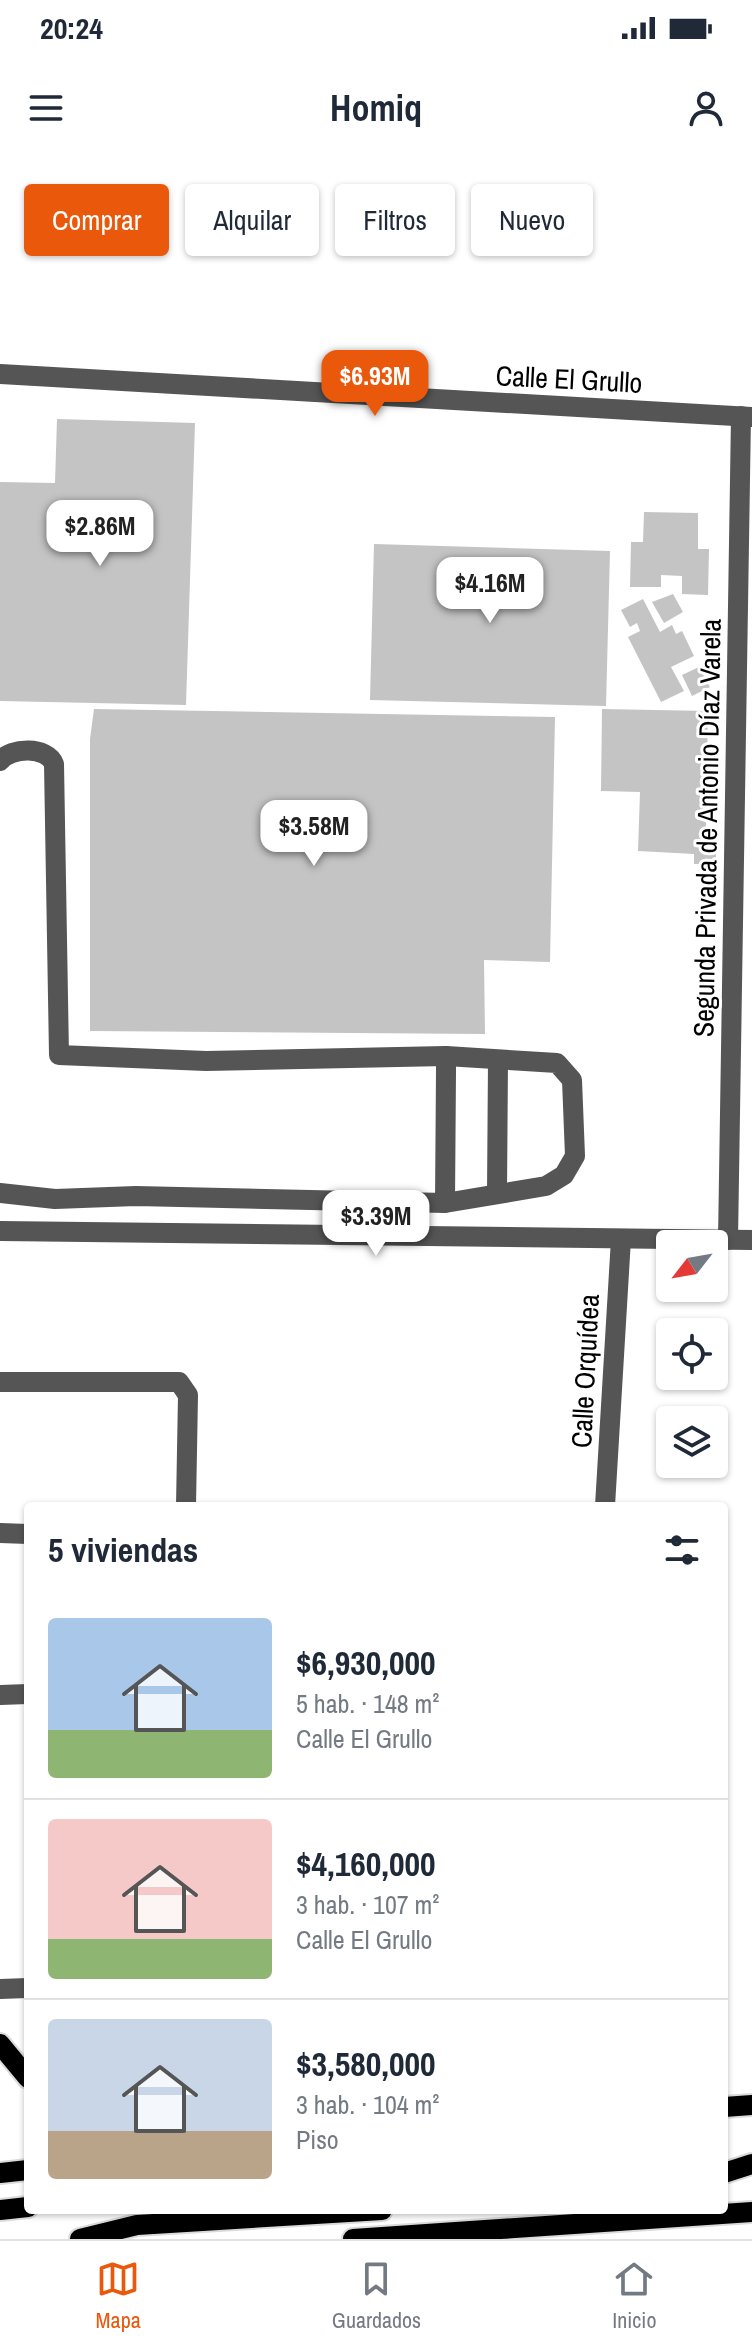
<!DOCTYPE html>
<html lang="es">
<head>
<meta charset="utf-8">
<style>
	:root { --surface:#fff; --page:#f6f6f7; --text:#1f2937; --muted:#747a83; --line:#e0e1e3; --accent:#ea580c }
	body { margin:0; font-family:"Archivo Narrow",sans-serif; background:var(--page); color:var(--text); height:100vh; display:flex; flex-direction:column; font-size:30px; white-space:nowrap }
	* { box-sizing:border-box; margin:0 }
	p { font-size:26px; color:var(--muted) }
	.icon { flex:none; width:44px; height:44px; fill:none; stroke:currentColor; stroke-width:2; stroke-linecap:round; stroke-linejoin:round }
	.map { position:relative; flex:1; overflow:hidden }
	.drawer { position:absolute; left:24px; top:1342px; width:704px; height:712px; display:flex; flex-direction:column; background:var(--surface); border-radius:8px; box-shadow:0 2px 6px #0004 }
	.drawer>* { flex:none }
	.guide { position:absolute; left:24px; top:24px; width:704px; height:72px; display:flex; gap:16px }
	.needle { width:52px; rotate:239deg }
	.controls { position:absolute; left:656px; top:1070px; display:grid; gap:16px }
	.controls a { display:grid; place-items:center; width:72px; height:72px; border-radius:8px; background:var(--surface); box-shadow:0 2px 6px #0004; font-size:40px }
	.price { position:absolute; translate:-50% -68px; padding:0 18px; border-radius:16px; background:#fff; color:#222; font-size:26px; line-height:52px; filter:drop-shadow(0 2px 4px #0008) }
	.price::after { content:''; position:absolute; left:50%; top:48px; width:24px; height:18px; margin-left:-12px; background:inherit; clip-path:polygon(0 0,100% 0,50% 100%) }
	.price.selected { background:var(--accent); color:#fff }
	ul { padding:0; list-style:none }
	li { display:flex; align-items:center; gap:24px; height:200px; padding:0 24px }
	li+li { border-top:2px solid var(--line) }
	li span { display:grid; place-items:center; flex:none; width:224px; height:160px; border-radius:8px; color:#555 }
	li>.icon { margin-inline-start:auto }
	span .icon { width:96px; height:96px; fill:#fffc; stroke-width:1 }
	li b { font-size:34px }
	h2 { display:flex; justify-content:space-between; align-items:center; height:96px; padding:0 24px; font-size:34px }
	.chip { padding:0 28px; border-radius:8px; background:var(--surface); box-shadow:0 2px 6px #0004; font-size:28px; line-height:72px }
	.chip.selected { background:var(--accent); color:#fff }
	.status { display:flex; justify-content:space-between; align-items:center; height:56px; padding:0 40px; background:var(--surface); direction:ltr }
	.status svg { height:22px; fill:currentColor }
	header { display:flex; justify-content:space-between; align-items:center; height:104px; padding:0 24px; background:var(--surface); font-size:36px; font-weight:700 }
	.tabs { display:flex; justify-content:space-around; align-items:center; height:112px; border-top:2px solid var(--line); background:var(--surface); font-size:22px; color:var(--muted) }
	.tabs a { display:grid; justify-items:center; gap:4px }
	.tabs .selected { color:var(--accent) }
	.map>svg:first-child { display:block }
	.building { fill:#c4c4c4 }
	.lines { fill:none; stroke-linecap:round; stroke-linejoin:round }
	.major-casing { stroke:#dbdbdb; stroke-width:24 }
	.minor { stroke:#555; stroke-width:20 }
	.major { stroke:#000; stroke-width:20 }
	.labels { text-anchor:middle; dominant-baseline:central; stroke-width:6; stroke-linejoin:round; paint-order:stroke }
	.street-label { font-size:28px; fill:#000; stroke:#fff }
</style>
</head>
<body>
<div class="status"><b>20:24</b><svg viewBox="0 0 49 12"><path d="M0 12V9h3v3zM5 12V6h3v6zM10 12V3h3v9zM15 12V0h3v12zM26 1h20v11H26zM47 4h2v5h-2z"/></svg></div>
<header><svg class="icon" aria-label="menu" viewBox="0 0 24 24"><path d="M4 6h16M4 12h16M4 18h16"/></svg>Homiq<svg class="icon" aria-label="person" viewBox="0 0 24 24"><circle cx="12" cy="8" r="4"/><path d="M4 21q1-7 8-7t8 7"/></svg></header>
<div class="map">
<svg width="752" height="2079" viewBox="0 0 752 2079">
	<rect width="100%" height="100%" fill="#fff"/>
	<g class="building">
		<path d="M57,259L195,263L186,545L0,541V322L55,323Z"/>
		<path d="M644,352L698,353V389H709L708,435L682,434V416L661,415V427H630L631,382H643Z"/>
		<path d="M374,384L610,391L606,546L370,540Z"/>
		<path d="M673,434L683,452L664,463L652,442Z"/>
		<path d="M643,439L660,472L672,465L676,474L682,471L694,496L671,507L684,531L661,542L628,477L640,471L637,463L630,467L621,450Z"/>
		<path d="M699,507L710,527L692,536L682,515Z"/>
		<path d="M94,549L555,557L550,802L484,800L485,874L90,871V579Z"/>
		<path d="M602,549L708,551L706,668H716V704H694V694L638,691L640,632L601,631Z"/>
	</g>
	<g class="lines">
		<defs>
			<g id="major">
				<path d="M0,1884L28,1918"/>
				<path d="M724,1947L752,1945"/>
				<path d="M0,2013L28,2010"/>
				<path d="M724,2013L752,2004"/>
				<path d="M0,2050L28,2047"/>
				<path d="M80,2079L137,2065L382,2050"/>
				<path d="M353,2079L752,2052"/>
			</g>
		</defs>
		<use href="#major" class="major-casing"/>
		<g class="minor">
			<path d="M0,214L752,257"/>
			<path d="M0,601C11,587 47,586 54,604L59,895L206,901L446,896V911L445,1043L136,1036L55,1039L0,1033"/>
			<path d="M497,1033L498,900"/>
			<path d="M445,1043L546,1026L564,1015L575,996L572,920L557,903L446,896"/>
			<path d="M0,1071L752,1080"/>
			<path d="M728,1080L741,256"/>
			<path d="M0,1222H179L188,1235L186,1346"/>
			<path d="M605,1346L621,1079"/>
			<path d="M0,1373L28,1374"/>
			<path d="M0,1535L28,1534"/>
			<path d="M0,1829L28,1828"/>
		</g>
		<use href="#major" class="major"/>
	</g>
	<g class="labels">
		<g class="street-label">
			<text transform="translate(569 219) rotate(3)">Calle El Grullo</text>
			<text transform="translate(707 668) rotate(-89)">Segunda Privada de Antonio Díaz Varela</text>
			<text transform="translate(585 1211) rotate(-87)">Calle Orquídea</text>
		</g>
	</g>
</svg>
<div class="controls">
<a><svg class="needle" viewBox="-14 -14 28 28"><path d="M0-13l5 13h-10z" fill="#e53935"/><path d="M0 13l5-13h-10z" fill="#747a83"/></svg></a>
<a><svg class="icon" aria-label="locate" viewBox="0 0 24 24"><circle cx="12" cy="12" r="6"/><path d="M12 2v4M12 18v4M2 12h4M18 12h4"/></svg></a>
<a><svg class="icon" aria-label="layers" viewBox="0 0 24 24"><path d="M12 4l9 5-9 5-9-5zM3 14l9 5 9-5"/></svg></a>
</div>
<b class="price selected" style="left:375px;top:258px">$6.93M</b>
<b class="price" style="left:100px;top:408px">$2.86M</b>
<b class="price" style="left:490px;top:465px">$4.16M</b>
<b class="price" style="left:314px;top:708px">$3.58M</b>
<b class="price" style="left:376px;top:1098px">$3.39M</b>
<div class="guide">
<a class="chip selected">Comprar</a>
<a class="chip">Alquilar</a>
<a class="chip">Filtros</a>
<a class="chip">Nuevo</a>
</div>
<section class="drawer">
<h2>5 viviendas<svg class="icon" aria-label="filters" viewBox="0 0 24 24"><path d="M4 7h16M4 17h16"/><circle cx="9" cy="7" r="2"/><circle cx="15" cy="17" r="2"/></svg></h2>
<ul>
<li><span style="background:linear-gradient(#a9c7e8 70%,#8fb573 0)"><svg class="icon" aria-label="home" viewBox="0 0 24 24"><path d="M3 11l9-7 9 7M6 9v11h12V9"/></svg></span><div><b>$6,930,000</b><p>5 hab. · 148 m²</p><p>Calle El Grullo</p></div></li>
<li><span style="background:linear-gradient(#f6c9c9 75%,#8fb573 0)"><svg class="icon" aria-label="home" viewBox="0 0 24 24"><path d="M3 11l9-7 9 7M6 9v11h12V9"/></svg></span><div><b>$4,160,000</b><p>3 hab. · 107 m²</p><p>Calle El Grullo</p></div></li>
<li><span style="background:linear-gradient(#c9d6e8 70%,#b9a48a 0)"><svg class="icon" aria-label="home" viewBox="0 0 24 24"><path d="M3 11l9-7 9 7M6 9v11h12V9"/></svg></span><div><b>$3,580,000</b><p>3 hab. · 104 m²</p><p>Piso</p></div></li>
</ul>
</section>
</div>
<nav class="tabs">
<a class="selected"><svg class="icon" aria-label="map" viewBox="0 0 24 24"><path d="M3 6l6-2 6 2 6-2v14l-6 2-6-2-6 2zM9 4v14M15 6v14"/></svg>Mapa</a>
<a><svg class="icon" aria-label="saved" viewBox="0 0 24 24"><path d="M7 4h10v16l-5-4-5 4z"/></svg>Guardados</a>
<a><svg class="icon" aria-label="home" viewBox="0 0 24 24"><path d="M3 11l9-7 9 7M6 9v11h12V9"/></svg>Inicio</a>
</nav>
</body>
</html>
